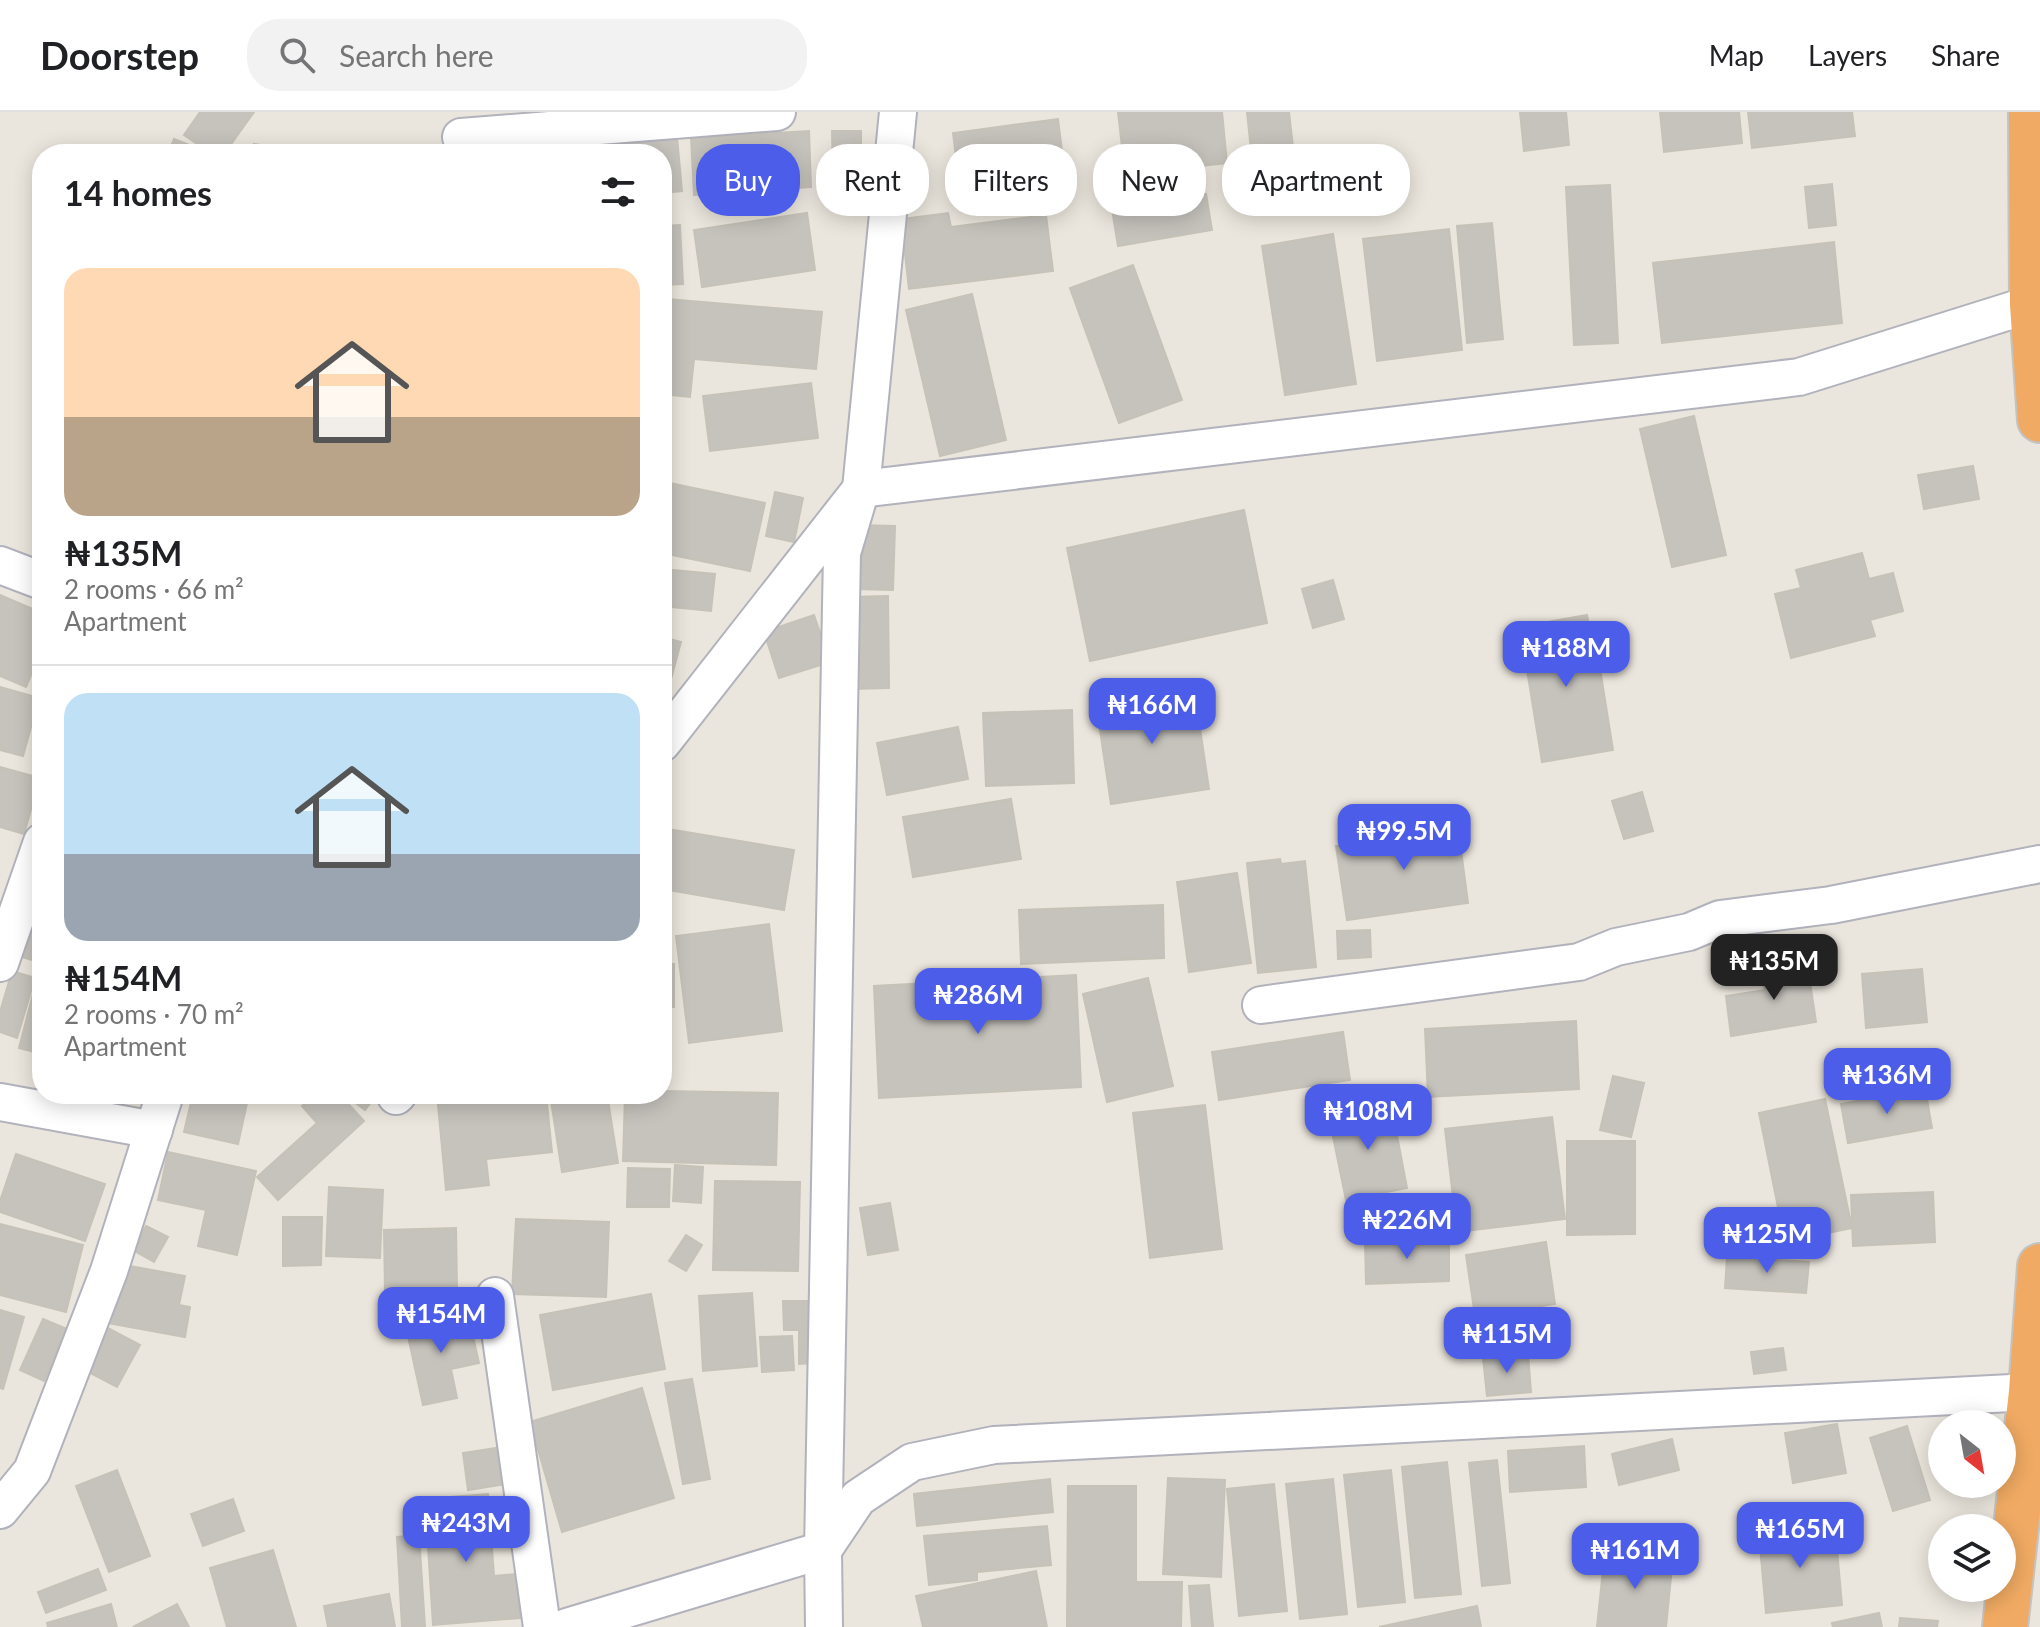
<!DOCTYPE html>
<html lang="en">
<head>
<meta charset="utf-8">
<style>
	:root { --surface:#fff; --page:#f2f2f2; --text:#202124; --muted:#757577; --line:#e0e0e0; --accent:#4c5ee9 }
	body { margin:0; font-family:Lato,sans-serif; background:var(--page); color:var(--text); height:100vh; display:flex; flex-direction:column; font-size:30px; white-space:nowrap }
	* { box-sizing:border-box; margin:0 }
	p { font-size:26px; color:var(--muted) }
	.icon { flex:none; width:44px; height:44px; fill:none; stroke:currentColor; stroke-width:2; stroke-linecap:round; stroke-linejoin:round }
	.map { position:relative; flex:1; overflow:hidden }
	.details { position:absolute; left:32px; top:32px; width:640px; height:960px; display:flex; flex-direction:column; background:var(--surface); border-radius:32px; box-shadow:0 4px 20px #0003 }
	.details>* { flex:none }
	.top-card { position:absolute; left:696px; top:32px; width:760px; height:72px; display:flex; gap:16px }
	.needle { width:52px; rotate:149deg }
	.controls { position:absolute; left:1928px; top:1298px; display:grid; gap:16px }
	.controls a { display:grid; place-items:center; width:88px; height:88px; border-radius:50%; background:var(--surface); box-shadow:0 4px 20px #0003; font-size:40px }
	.price { position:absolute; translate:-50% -68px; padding:0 18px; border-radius:16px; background:var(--accent); color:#fff; font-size:26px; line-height:52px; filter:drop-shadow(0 2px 4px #0008) }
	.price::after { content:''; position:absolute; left:50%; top:48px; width:24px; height:18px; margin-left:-12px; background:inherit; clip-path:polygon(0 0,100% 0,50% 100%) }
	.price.active { background:#222; color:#fff }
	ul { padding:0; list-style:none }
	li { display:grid; align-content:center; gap:16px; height:424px; padding:0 32px }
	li+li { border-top:2px solid var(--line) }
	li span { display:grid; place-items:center; height:248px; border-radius:24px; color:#555 }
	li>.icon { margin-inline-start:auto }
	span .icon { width:144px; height:144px; fill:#fffc; stroke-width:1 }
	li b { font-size:34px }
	h2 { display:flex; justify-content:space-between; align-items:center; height:96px; padding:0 32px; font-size:34px }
	.chip { padding:0 28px; border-radius:32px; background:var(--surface); box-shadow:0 4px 20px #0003; font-size:28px; line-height:72px }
	.chip.active { background:var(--accent); color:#fff }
	header { display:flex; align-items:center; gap:48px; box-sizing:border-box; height:112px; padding:0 40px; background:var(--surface); border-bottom:2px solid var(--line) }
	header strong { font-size:38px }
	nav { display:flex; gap:44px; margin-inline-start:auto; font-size:28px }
	.search { width:560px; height:72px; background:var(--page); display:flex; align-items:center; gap:20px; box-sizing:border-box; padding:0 28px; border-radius:32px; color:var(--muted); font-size:30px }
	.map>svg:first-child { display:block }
	.building { fill:#c6c3bd; stroke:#c6c2b7; stroke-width:2 }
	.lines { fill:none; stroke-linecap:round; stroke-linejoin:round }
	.minor-casing { stroke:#b1b2bc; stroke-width:40 }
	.highway-casing { stroke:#c3c3c3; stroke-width:48 }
	.minor { stroke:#fff; stroke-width:36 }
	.highway { stroke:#f0aa63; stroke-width:44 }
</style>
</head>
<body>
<header>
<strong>Doorstep</strong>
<div class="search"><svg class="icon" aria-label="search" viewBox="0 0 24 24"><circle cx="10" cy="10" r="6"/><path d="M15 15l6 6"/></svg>Search here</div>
<nav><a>Map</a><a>Layers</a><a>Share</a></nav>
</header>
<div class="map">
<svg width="2040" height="1515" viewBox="0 0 2040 1515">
	<rect width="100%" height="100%" fill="#ebe6dd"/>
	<g class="building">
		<path d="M200,0H254L224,42H212L184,23Z"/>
		<path d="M1118,0H1222L1227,51L1125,62Z"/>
		<path d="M1247,0H1289L1295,53L1253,57Z"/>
		<path d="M1520,0H1566L1569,33L1524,39Z"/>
		<path d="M1660,0H1739L1742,31L1664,40Z"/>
		<path d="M1748,0H1852L1855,24L1752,36Z"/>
		<path d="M1058,7L1065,64L960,77L953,21Z"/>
		<path d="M809,19L811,75L694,83L691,26Z"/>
		<path d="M832,19H861V66H833Z"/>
		<path d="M677,25L682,79L662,81V42H559V38Z"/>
		<path d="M174,27L209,41V42H168Z"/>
		<path d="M254,32L320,42H252Z"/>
		<path d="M1381,51L1389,79L1330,97L1321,68Z"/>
		<path d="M1832,72L1836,113L1809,116L1805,75Z"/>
		<path d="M1610,73L1618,231L1574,233L1566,75Z"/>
		<path d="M1206,82L1212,118L1118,134L1112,97Z"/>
		<path d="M807,101L815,158L702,175L694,118Z"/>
		<path d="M948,101L951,115L1046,103L1053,159L909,177L901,107Z"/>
		<path d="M1492,111L1503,227L1467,231L1457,114Z"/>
		<path d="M680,113L683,172L662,173V114Z"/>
		<path d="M1449,117L1462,238L1377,249L1363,127Z"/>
		<path d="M1333,122L1356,272L1285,283L1262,134Z"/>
		<path d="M1834,130L1842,211L1662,231L1653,151Z"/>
		<path d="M1133,153L1182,288L1119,311L1070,176Z"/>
		<path d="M972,182L1006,328L940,344L906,198Z"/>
		<path d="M667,187L822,200L816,257L694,247L690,285L662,282V241Z"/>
		<path d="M811,271L818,326L710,339L703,284Z"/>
		<path d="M1694,304L1726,443L1672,455L1640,317Z"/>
		<path d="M1973,354L1979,387L1924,397L1918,363Z"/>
		<path d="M665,370L765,391L750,459L662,441V385Z"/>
		<path d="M775,380L803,386L794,430L766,424Z"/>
		<path d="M1244,398L1267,511L1090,549L1067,436Z"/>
		<path d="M856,413L895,414L893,478L854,477Z"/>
		<path d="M1862,441L1869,467L1893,461L1903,499L1870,508L1875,524L1791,546L1775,482L1801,476L1796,458Z"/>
		<path d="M662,457L715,462L711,499L662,494Z"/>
		<path d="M1333,468L1344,507L1313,516L1302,477Z"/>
		<path d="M0,483L42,501V537L26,575L0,564Z"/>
		<path d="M888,484L889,576L852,577L851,485Z"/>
		<path d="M814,503L830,550L779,566L764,520Z"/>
		<path d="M1587,503L1590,520L1594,519L1613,638L1542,650L1520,515Z"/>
		<path d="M662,525L681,530L664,593L662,592Z"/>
		<path d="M0,575L39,586L23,644L0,638Z"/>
		<path d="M1194,576L1209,677L1111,692L1096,591Z"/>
		<path d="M1072,598L1074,671L986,674L983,601Z"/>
		<path d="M958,615L968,667L887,683L877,631Z"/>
		<path d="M0,655L40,666L24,722L0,715Z"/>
		<path d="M1642,680L1653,719L1624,727L1612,689Z"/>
		<path d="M1011,687L1021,747L913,765L903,705Z"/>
		<path d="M1457,708L1468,791L1347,808L1336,734L1398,725L1397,717Z"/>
		<path d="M662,716L794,738L784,798L662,777Z"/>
		<path d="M1280,747L1281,752L1305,749L1316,855L1258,861L1247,751Z"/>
		<path d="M1237,761L1251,851L1189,860L1177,770Z"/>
		<path d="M42,775V851L19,844Z"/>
		<path d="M1163,793L1164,846L1021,852L1019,798Z"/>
		<path d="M769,812L782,919L689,931L676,824Z"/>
		<path d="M1370,818L1371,845L1338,847L1337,819Z"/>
		<path d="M1807,850L1816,910L1731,924L1726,884L1765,878L1761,857Z"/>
		<rect x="662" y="852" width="12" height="43"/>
		<path d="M1922,857L1927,910L1866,916L1862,862Z"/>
		<path d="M12,859L35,866L17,926L0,920V900Z"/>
		<path d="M39,859L42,860V942L19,936Z"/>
		<path d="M1076,863L1081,975L879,986L874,874Z"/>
		<path d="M1148,866L1173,974L1107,990L1083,882Z"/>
		<path d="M1576,909L1579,977L1428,985L1425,917Z"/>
		<path d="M1343,920L1350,968L1219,988L1212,940Z"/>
		<path d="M1613,964L1644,971L1631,1025L1600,1018Z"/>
		<path d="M1925,976L1932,1016L1848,1031L1841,992Z"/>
		<path d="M662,979L778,981L776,1053L623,1049L625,982H662Z"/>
		<path d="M193,982H249L238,1032L184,1020Z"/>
		<path d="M290,982H311L309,988Z"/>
		<path d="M315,982H339L364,1009L278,1088L257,1065L317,1011L302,994Z"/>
		<path d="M344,982H377L365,998Z"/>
		<path d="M437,982H546L552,1040L486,1047L489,1073L446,1078Z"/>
		<path d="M550,982H607L618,1051L562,1060Z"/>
		<path d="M1825,987L1852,1116L1785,1130L1759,1001Z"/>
		<path d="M1391,992L1407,1076L1346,1088L1329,1005Z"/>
		<path d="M1205,993L1222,1137L1150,1146L1133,1001Z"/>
		<path d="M1552,1005L1565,1107L1457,1120L1445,1017Z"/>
		<path d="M1567,1029H1635V1122L1567,1123Z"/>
		<path d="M168,1040L256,1059L237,1143L198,1134L206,1098L158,1088Z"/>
		<path d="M16,1042L105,1072L85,1129L0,1100V1089Z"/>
		<path d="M675,1053L703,1055L701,1091L673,1089Z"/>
		<path d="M628,1056L670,1057L669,1095H627Z"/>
		<path d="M715,1069L800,1070L798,1159L713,1158Z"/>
		<path d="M329,1075L383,1078L380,1146L326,1144Z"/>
		<path d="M1933,1080L1935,1130L1853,1134L1851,1083Z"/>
		<path d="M890,1091L898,1138L868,1143L860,1096Z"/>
		<path d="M283,1105H322L321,1153L283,1154Z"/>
		<path d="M516,1107L609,1110L606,1185L512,1182Z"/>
		<path d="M0,1112L83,1133L66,1200L0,1183Z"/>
		<path d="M146,1114L168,1125L154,1150L133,1138Z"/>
		<path d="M456,1116L457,1179L385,1181L384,1118Z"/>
		<path d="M686,1123L702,1133L686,1159L669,1149Z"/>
		<path d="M1449,1126V1169L1366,1172L1365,1129Z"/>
		<path d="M1546,1130L1555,1192L1475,1204L1466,1143Z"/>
		<path d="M1727,1145L1809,1150L1806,1181L1725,1176Z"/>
		<path d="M113,1151L185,1164L179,1193L190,1195L185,1225L102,1210Z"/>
		<path d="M752,1181L757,1254L703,1259L699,1184Z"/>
		<path d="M651,1182L665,1257L553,1278L540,1203Z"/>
		<path d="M783,1189H813V1251L799,1252V1218H784Z"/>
		<path d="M0,1198L24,1205L3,1277L0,1276Z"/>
		<path d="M468,1202L479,1251L451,1257L457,1286L423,1293L406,1215Z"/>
		<path d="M43,1207L67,1217L44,1269L20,1258Z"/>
		<path d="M102,1213L140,1233L117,1275L79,1255Z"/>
		<path d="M792,1224L794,1258L762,1260L760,1225Z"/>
		<path d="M1783,1236L1786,1258L1754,1262L1751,1240Z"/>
		<path d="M1528,1242L1531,1280L1487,1284L1483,1246Z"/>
		<path d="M692,1267L710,1367L683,1372L665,1271Z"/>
		<path d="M642,1276L674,1386L562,1420L530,1310Z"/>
		<path d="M1837,1312L1846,1361L1793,1371L1785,1321Z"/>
		<path d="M1907,1314L1930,1388L1893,1399L1870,1326Z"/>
		<path d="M1672,1327L1679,1358L1619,1373L1612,1342Z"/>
		<path d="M1584,1334L1586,1375L1510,1380L1508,1339Z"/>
		<path d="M503,1335L507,1372L468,1378L463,1341Z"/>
		<path d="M1497,1348L1510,1471L1482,1474L1469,1351Z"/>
		<path d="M1447,1350L1461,1482L1415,1486L1402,1355Z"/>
		<path d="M117,1358L150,1444L109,1460L76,1374Z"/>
		<path d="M1391,1358L1405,1490L1358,1495L1344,1363Z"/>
		<path d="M1168,1366L1225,1368L1221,1465L1163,1462Z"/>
		<path d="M1050,1367L1053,1400L917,1414L914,1382Z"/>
		<path d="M1333,1367L1347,1502L1300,1507L1286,1372Z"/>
		<path d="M1274,1372L1287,1499L1239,1504L1227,1377Z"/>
		<path d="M1068,1374H1136V1470H1182L1181,1515H1067Z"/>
		<path d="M488,1382L494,1464L517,1462L520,1506L433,1513L425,1387Z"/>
		<path d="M233,1387L244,1419L203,1434L191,1402Z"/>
		<path d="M1047,1414L1051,1453L977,1460V1468L929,1473L924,1424Z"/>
		<path d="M1835,1415L1842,1493L1766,1501L1759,1423Z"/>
		<path d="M419,1423L425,1515H402L397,1425Z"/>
		<path d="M273,1438L296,1515H227L210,1456Z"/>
		<path d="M1605,1439L1673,1445L1666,1515H1597Z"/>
		<path d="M98,1457L106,1478L46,1501L38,1480Z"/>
		<path d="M1036,1459L1047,1515H923L916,1484Z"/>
		<path d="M1209,1473L1213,1515H1192L1189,1474Z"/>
		<path d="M389,1482L395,1515H328L324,1494Z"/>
		<path d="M111,1492L117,1515H48L47,1511Z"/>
		<path d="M177,1492L189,1515H133Z"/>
		<path d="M1477,1494L1481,1515H1379Z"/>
		<path d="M1879,1501L1882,1515H1833L1832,1511Z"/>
		<path d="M1900,1506L1938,1509L1937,1515H1899Z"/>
	</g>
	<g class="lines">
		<defs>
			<g id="minor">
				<path d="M461,25L777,0"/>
				<path d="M0,453L42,469"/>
				<path d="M662,631L861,377L1799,265L2032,192"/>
				<path d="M0,851L42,730"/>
				<path d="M1261,893L1579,850L1616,835L1689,820L1720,807L1831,793L2040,752"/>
				<path d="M396,984L398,982"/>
				<path d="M0,990L154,1018"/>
				<path d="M495,1184L542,1515"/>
				<path d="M0,1398L32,1359L109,1159L165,982"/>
				<path d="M567,1515L823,1438L858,1386L912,1350L994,1333L2031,1280"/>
				<path d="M824,1515L823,1438L842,441L861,377L898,0"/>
			</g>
			<g id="highway">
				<path d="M2031,0L2032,192L2040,308"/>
				<path d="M2005,1515L2031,1280L2040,1154"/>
			</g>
		</defs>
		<use href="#minor" class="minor-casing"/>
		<use href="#highway" class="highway-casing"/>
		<use href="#minor" class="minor"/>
		<use href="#highway" class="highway"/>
	</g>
</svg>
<div class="controls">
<a><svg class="needle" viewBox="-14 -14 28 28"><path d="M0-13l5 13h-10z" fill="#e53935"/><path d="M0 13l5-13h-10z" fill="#757577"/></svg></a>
<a><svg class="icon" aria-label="layers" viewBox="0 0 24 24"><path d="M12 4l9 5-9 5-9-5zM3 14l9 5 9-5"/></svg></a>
</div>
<b class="price" style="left:1566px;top:577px">₦188M</b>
<b class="price" style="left:1152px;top:634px">₦166M</b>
<b class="price" style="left:1404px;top:760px">₦99.5M</b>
<b class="price active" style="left:1774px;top:890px">₦135M</b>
<b class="price" style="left:978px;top:924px">₦286M</b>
<b class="price" style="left:1887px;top:1004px">₦136M</b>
<b class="price" style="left:1368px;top:1040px">₦108M</b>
<b class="price" style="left:1407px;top:1149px">₦226M</b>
<b class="price" style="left:1767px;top:1163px">₦125M</b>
<b class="price" style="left:441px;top:1243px">₦154M</b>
<b class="price" style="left:1507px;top:1263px">₦115M</b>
<b class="price" style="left:466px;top:1452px">₦243M</b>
<b class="price" style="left:1800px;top:1458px">₦165M</b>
<b class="price" style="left:1635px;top:1479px">₦161M</b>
<div class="top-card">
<a class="chip active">Buy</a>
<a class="chip">Rent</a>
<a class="chip">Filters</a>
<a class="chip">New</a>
<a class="chip">Apartment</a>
</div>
<section class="details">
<h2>14 homes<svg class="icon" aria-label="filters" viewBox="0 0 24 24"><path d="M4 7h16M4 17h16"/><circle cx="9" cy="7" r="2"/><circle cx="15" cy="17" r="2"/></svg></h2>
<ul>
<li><span style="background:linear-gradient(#ffd9b3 60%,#b9a48a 0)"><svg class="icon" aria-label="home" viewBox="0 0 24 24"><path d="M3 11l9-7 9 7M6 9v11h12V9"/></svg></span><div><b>₦135M</b><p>2 rooms · 66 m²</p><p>Apartment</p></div></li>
<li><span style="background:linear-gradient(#bfe0f5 65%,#9aa5b1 0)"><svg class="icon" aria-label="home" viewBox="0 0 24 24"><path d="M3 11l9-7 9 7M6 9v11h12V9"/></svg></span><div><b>₦154M</b><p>2 rooms · 70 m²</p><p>Apartment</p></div></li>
</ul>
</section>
</div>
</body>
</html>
